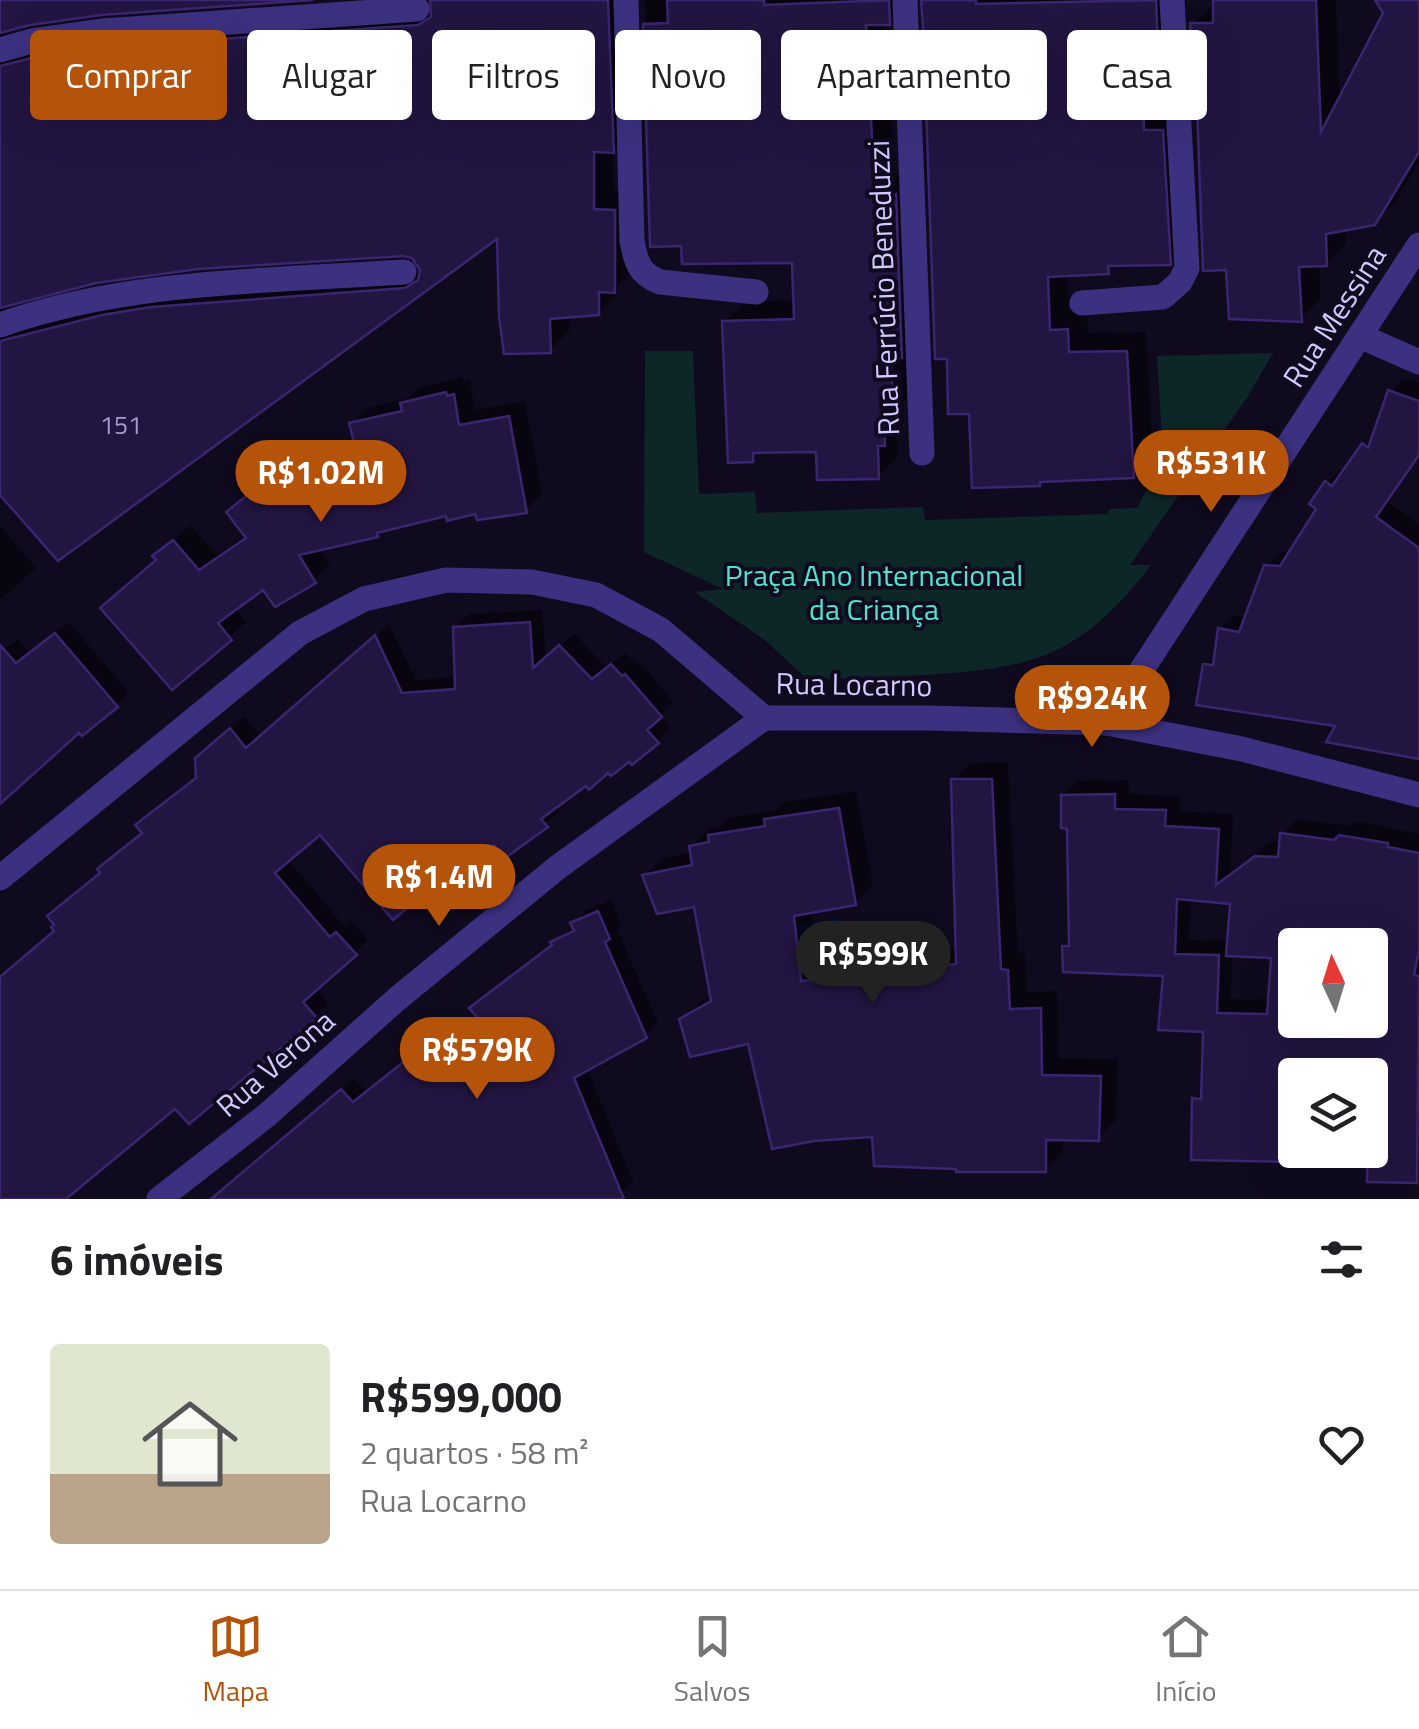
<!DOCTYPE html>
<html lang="pt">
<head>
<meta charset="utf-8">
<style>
	:root { --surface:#fff; --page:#f6f6f6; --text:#202124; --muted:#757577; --line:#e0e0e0; --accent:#b45309 }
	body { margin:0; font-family:"Titillium Web",sans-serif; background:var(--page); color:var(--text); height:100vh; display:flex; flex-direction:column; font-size:38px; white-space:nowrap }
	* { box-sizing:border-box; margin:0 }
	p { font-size:32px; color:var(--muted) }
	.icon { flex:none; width:55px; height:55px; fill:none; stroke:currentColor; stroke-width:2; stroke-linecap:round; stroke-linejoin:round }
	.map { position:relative; height:1199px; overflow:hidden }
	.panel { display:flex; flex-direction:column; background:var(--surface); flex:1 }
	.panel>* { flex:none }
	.hud { position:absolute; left:30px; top:30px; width:1360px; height:90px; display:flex; gap:20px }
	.needle { width:65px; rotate:356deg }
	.controls { position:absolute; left:1278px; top:928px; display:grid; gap:20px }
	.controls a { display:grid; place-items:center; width:110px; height:110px; border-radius:10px; background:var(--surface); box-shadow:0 10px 40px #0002; font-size:50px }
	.price { position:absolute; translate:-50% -85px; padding:0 22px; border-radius:35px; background:var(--accent); color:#fff; font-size:32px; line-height:65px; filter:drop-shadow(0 2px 5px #0008) }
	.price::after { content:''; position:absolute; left:50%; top:60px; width:30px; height:22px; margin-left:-15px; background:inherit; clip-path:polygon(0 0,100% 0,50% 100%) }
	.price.on { background:#222; color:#fff }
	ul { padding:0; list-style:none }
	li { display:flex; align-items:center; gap:30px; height:250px; padding:0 50px }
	li span { display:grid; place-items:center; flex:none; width:280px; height:200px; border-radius:10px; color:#555 }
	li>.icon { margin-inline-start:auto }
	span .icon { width:120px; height:120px; fill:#fffc; stroke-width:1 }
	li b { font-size:42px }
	h2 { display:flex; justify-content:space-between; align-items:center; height:120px; padding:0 50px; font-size:42px }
	.tag { padding:0 35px; border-radius:10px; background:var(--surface); box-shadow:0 10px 40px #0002; font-size:35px; line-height:90px }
	.tag.on { background:var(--accent); color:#fff }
	.menu { display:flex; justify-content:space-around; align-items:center; height:140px; border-top:2px solid var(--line); background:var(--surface); font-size:28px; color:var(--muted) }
	.menu a { display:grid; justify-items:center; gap:5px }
	.menu .on { color:var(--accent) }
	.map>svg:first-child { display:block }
	.green { fill:#0d2729 }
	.water { fill:#05143d }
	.shadow { fill:#0007; fill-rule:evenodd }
	.building { fill:#221541; stroke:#3b256f; stroke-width:2.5; fill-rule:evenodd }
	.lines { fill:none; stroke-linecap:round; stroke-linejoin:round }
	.minor { stroke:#3c3181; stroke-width:25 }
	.labels { text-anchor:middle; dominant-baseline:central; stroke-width:8; stroke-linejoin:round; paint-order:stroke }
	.number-label { font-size:25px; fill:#a79bd0 }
	.street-label { font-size:30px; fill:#d3c8ff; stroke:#100a1f }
	.park-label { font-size:30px; fill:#4be7cf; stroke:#100a1f }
</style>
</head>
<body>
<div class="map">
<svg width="1419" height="1199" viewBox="0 0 1419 1199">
	<rect width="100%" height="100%" fill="#100a1f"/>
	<path class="green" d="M645,351H693L699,494L755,492L757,513L923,507L925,520L1108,514L1109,509L1137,508L1163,458L1157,356L1273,353L1248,396L1130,565H1151C1121,605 1081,646 1031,660C973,677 883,676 821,679L806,678L766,641L695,592L723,589L644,552Z"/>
	<path class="water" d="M839,919L844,946L792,954L788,927Z"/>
	<g class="shadow">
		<path d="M0,0H277L101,12L4,29L9,43L127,28L433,7V0H629L633,130L613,150L614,190H634V270L618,286V293L598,313L569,315L570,330L550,350L499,234L58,557L0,491ZM403,253L414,256L423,269L273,278L10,318L3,308L4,304L45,292L146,272Z"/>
		<path d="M645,0H909L886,22L895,175H915L912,393L903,402L904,423L897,430L898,456L878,476L819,450L760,451L752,459L725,322L745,302L796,300L795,261L684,244H652Z"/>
		<path d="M924,0H1177L1178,27L1161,43L1163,111H1182L1190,242L1169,262L1116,264L1108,272L1068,274L1069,311L1087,310L1088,333L1146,332L1153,455L1133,475L1043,479L1039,484L971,412L950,357L929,108L950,87L949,54Z"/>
		<path d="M1215,0H1336L1340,101L1390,0H1419V162L1395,202L1374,223L1345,228L1346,243L1326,263L1319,264L1321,299L1300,319L1229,267L1192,24L1215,4Z"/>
		<path d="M462,377L463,381L470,380L475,410L525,401L542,494L526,510L448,513L320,548L330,564L314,581L263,586L234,608L246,622L172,687L155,556L190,525L217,555L246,535L230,512L293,459L357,444L352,424L368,408L408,398L419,388Z"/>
		<path d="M1404,378L1419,383V457L1388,502L1419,524V756L1206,665L1217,654L1220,629L1234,615L1247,617L1267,566L1281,552L1291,553L1319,508L1313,503L1327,482L1341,469L1345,472L1377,431L1390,392Z"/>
		<path d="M0,525L36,568L0,600Z"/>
		<path d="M542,610L546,659L574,633L607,668L625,653L637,664L640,662L673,702L660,716L670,728L657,741L587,782L554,806L559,812L506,855L494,841L320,832L288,859L344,926L351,920L368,940L316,988L328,1003L315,1016L176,1105L66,1199H0V978L57,930L102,872L100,869L144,832L138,825L198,776L212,744L244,716L261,737L389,624L416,680L457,677L455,628L469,614Z"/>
		<path d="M69,622L129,693L116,705L0,785V653L18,639L29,653Z"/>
		<path d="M1008,762L1018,952L1025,953L1027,992L1057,991L1059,1058L1118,1059L1116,1120L1098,1138H1063V1152L1045,1170L958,1166L875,1134L749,1041L682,1020L700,1002L713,995L696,904L645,875L663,858L692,852V846L709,829L719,827L729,818L776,810L785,802L856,791L873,885L855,903L812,911L818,965L958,949L954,780L971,763Z"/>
		<path d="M1129,780V794L1180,796L1179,811L1233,814L1230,873L1272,842H1282V834L1297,819L1351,826L1356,821L1419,834V1180H1370V1162L1194,1157L1195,1099L1204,1090L1205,1030L1165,973L1065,947L1071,940L1070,826L1063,796L1078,781ZM1191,897L1232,902L1230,941L1189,940ZM1295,945H1370V1020H1295ZM1232,954L1274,956L1271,1000L1231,999ZM1295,1075H1370V1150H1295Z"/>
		<path d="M611,900L621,925L617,929L658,1023L646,1035L587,1068L633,1181L621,1193L604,1199H211L354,1078L367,1092L445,1030L485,1077L512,1054L485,996L575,926L585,911Z"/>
	</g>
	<g class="building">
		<path d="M0,0H313L101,15L30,25L0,33Z"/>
		<path d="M430,0H608L614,153L594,152V209L615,210V293L599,292V315L550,319L551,353L504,354L499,317L497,239L58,561L0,495V341L102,315L151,307L405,288L418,280L420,270L412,258L403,256L198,269L96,283L0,308V66L35,57L105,47L418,25L431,17Z"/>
		<path d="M667,0H764V5L889,0L890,25H866L875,194H896L902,358H891L893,416H884L885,446H878L879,479L817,480L816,452L753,453V462L728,463L722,321L794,319L792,263L682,264L681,246L650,247L643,24L668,23Z"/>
		<path d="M921,0H976V4L1156,0L1158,49L1141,48L1144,130H1163L1171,265L1108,266L1109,274L1048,277L1050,330L1068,329L1069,352L1127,351L1134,478L1040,482V486L972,488L969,414H948L947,359H935L926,107L947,106L946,56L925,55Z"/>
		<path d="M1213,0H1316L1321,132L1383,13L1375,0H1419V152L1375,225L1326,234L1327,266L1299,267L1302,322L1229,319L1226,270L1203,271L1195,52H1191L1190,23H1213Z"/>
		<path d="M1388,390L1419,401V455L1376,517L1419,548V759L1326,742L1335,726L1196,705L1203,664L1213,665L1218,628L1239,632L1264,565L1280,566L1316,509L1309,504L1325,481L1332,486L1362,443L1368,448Z"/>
		<path d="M446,392L447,396L454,394L459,425L509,416L527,513L477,520L475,514L447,521L446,516L377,533L378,537L299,555L316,583L275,607L263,590L218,623L232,640L172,690L100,608L156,560L152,556L173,540L199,570L246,538L226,512L274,474L357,455L349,423L402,411L400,403Z"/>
		<path d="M530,622L533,668L559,645L592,679L611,664L622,676L625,674L662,717L647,730L659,743L632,765L629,762L611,776L608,773L589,790L586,786L541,819L548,827L505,858L494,845L436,894L431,888L393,920L320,835L275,873L330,937L336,932L357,955L303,1002L317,1018L189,1124L175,1109L66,1199H0V977L54,931L51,927L54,925L47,916L100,873L97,869L142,833L135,825L196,778L195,758L230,728L246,748L375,635L402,693L455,689L453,627Z"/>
		<path d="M55,633L118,707L82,736L79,733L0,804V645L16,663Z"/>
		<path d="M951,779H992L1001,969L1008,970L1010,1009L1041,1008L1042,1075L1101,1076L1099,1141L1046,1140V1172H956V1169L874,1166L872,1137L814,1141L772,1149L748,1044L690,1057L679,1019L711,1001L694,907L657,914L642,875L692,865L689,846L709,842L708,835L765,826L764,819L839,808L856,905L794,916L801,981L956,964Z"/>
		<path d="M1115,794V809L1166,810L1165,826L1219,829L1216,885L1255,856L1278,857L1280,833L1334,840L1339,835L1388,843V847L1419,853V951L1414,975L1419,976L1417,1183L1367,1182L1370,1075H1295V1162L1191,1160L1192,1098L1201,1099L1203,1032L1158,1030L1163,976L1063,972L1062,946H1069L1067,829L1061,828V795ZM1177,899L1230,904L1226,956L1271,958L1267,1014L1217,1013L1219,955L1175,954ZM1317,937L1370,944V1029L1319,1030V1020H1295V943L1316,944Z"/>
		<path d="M598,911L610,939L605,942L647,1038L574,1078L624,1199H211L341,1089L353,1102L431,1040L472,1087L509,1054L469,1008L552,945L550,942L574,931L570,923Z"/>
	</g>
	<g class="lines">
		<g class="minor">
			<path d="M626,0L632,241C636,262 639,274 660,282L756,292"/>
			<path d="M905,0L922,453"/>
			<path d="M0,50L32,41L103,31L417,9"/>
			<path d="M1082,303L1163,297L1180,282L1187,268L1172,0"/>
			<path d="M0,325C129,280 268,281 404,272"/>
			<path d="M1360,336L1419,362"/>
			<path d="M1107,723L1419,245"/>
			<path d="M0,878L300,633L364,599L446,580L532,582L596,595L661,630L764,718H930L1107,723L1242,749L1419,795"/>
			<path d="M159,1199L267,1115L397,999L558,867L764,718"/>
		</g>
	</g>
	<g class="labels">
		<g class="number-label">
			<text x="121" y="425">151</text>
		</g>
		<g class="street-label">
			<text transform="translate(883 288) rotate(-92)">Rua Ferrúcio Beneduzzi</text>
			<text transform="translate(1334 316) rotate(-57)">Rua Messina</text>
			<text transform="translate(854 684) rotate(1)">Rua Locarno</text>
			<text transform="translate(275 1063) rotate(-41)">Rua Verona</text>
		</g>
		<g class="park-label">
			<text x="874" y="575">Praça Ano Internacional<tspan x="874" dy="34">da Criança</tspan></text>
		</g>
	</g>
</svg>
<div class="controls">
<a><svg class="needle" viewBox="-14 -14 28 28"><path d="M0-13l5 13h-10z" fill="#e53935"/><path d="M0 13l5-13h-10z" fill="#757577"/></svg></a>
<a><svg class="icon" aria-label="layers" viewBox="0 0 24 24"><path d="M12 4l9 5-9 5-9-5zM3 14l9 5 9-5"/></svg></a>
</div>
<b class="price" style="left:1211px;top:515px">R$531K</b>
<b class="price" style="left:321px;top:525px">R$1.02M</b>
<b class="price" style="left:1092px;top:750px">R$924K</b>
<b class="price" style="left:439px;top:929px">R$1.4M</b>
<b class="price on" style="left:873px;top:1006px">R$599K</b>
<b class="price" style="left:477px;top:1102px">R$579K</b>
<div class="hud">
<a class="tag on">Comprar</a>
<a class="tag">Alugar</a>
<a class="tag">Filtros</a>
<a class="tag">Novo</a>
<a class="tag">Apartamento</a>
<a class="tag">Casa</a>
</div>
</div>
<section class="panel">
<h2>6 imóveis<svg class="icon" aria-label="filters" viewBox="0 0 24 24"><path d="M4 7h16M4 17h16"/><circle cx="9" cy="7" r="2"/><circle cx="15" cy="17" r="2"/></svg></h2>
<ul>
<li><span style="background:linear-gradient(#dfe7d0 65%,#b9a48a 0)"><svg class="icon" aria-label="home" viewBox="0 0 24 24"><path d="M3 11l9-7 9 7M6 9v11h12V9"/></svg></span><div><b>R$599,000</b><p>2 quartos · 58 m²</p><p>Rua Locarno</p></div><svg class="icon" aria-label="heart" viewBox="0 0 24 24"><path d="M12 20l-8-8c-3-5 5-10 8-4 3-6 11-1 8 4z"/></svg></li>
</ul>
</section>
<nav class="menu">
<a class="on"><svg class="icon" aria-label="map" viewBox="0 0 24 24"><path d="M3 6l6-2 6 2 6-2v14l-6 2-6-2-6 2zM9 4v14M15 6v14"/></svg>Mapa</a>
<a><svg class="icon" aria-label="saved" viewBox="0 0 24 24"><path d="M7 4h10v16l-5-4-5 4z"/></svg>Salvos</a>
<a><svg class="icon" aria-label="home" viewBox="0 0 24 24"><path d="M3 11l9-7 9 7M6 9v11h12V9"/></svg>Início</a>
</nav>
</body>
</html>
